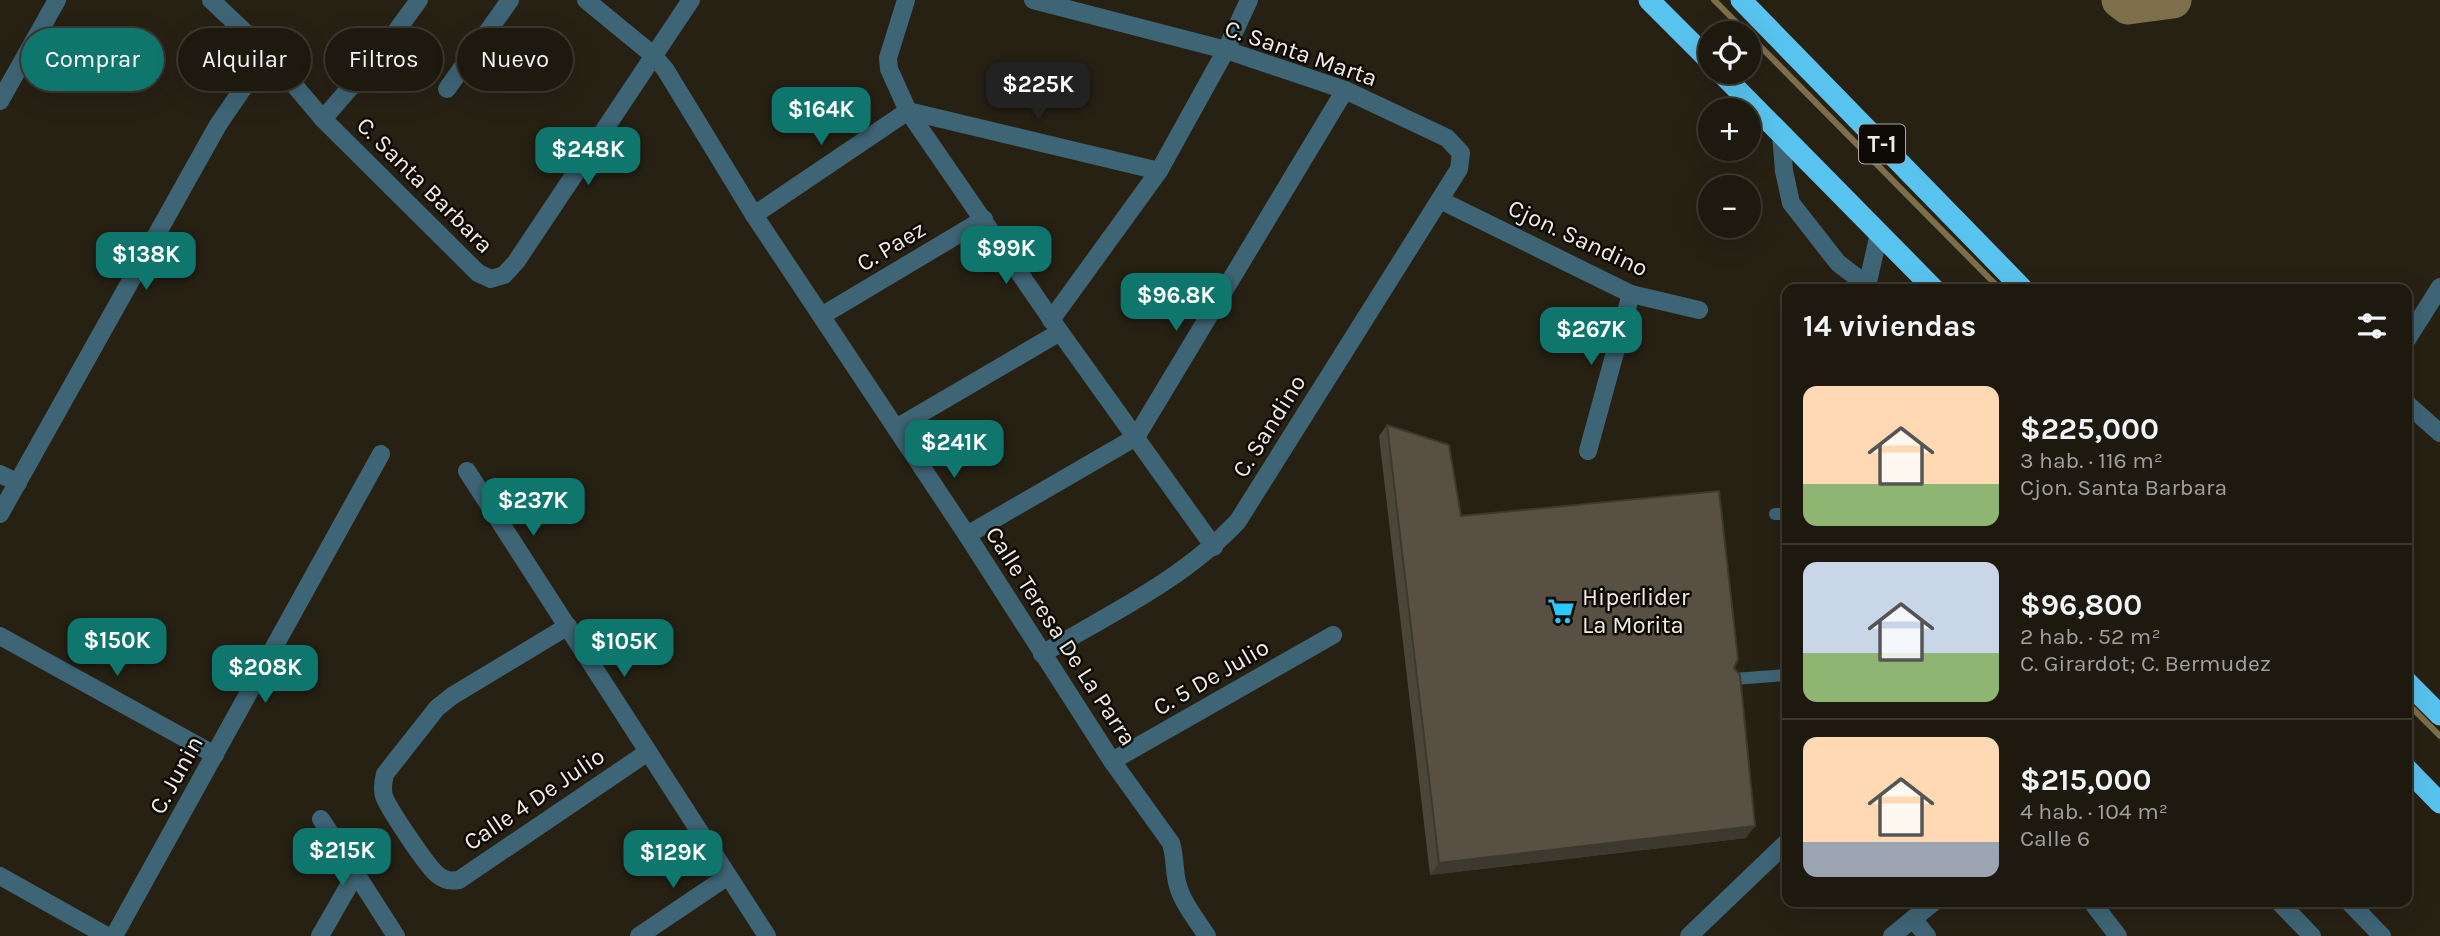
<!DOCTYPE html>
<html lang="es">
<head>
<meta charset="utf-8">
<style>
	:root { --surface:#1d190f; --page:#2a261d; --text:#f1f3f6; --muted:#a0a09e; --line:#3b382f; --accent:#0f766e }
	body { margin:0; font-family:Karla,sans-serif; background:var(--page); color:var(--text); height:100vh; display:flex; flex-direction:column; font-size:26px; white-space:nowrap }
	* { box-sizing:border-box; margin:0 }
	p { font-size:23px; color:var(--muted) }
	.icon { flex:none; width:38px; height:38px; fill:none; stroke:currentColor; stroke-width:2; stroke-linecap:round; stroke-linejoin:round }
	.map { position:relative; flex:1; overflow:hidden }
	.drawer { position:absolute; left:1782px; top:284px; width:630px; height:623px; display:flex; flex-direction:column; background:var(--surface); border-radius:14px; box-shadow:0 7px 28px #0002,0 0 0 2px var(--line) }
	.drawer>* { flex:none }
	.guide { position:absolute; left:21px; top:28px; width:665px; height:63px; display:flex; gap:14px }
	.controls { position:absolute; left:1698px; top:21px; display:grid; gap:14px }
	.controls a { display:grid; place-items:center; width:63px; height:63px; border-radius:50%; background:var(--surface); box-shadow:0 7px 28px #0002,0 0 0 2px var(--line); font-size:35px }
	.price { position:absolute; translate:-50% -60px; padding:0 16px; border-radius:14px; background:var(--accent); color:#fff; font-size:23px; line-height:46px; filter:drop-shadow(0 2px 4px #0008) }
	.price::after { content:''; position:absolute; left:50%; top:42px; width:21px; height:16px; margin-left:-10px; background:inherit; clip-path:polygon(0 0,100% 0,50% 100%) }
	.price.active { background:#222; color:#fff }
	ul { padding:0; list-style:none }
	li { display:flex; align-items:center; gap:21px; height:175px; padding:0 21px }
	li+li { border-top:2px solid var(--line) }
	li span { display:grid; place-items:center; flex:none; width:196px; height:140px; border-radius:14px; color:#555 }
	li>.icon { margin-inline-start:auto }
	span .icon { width:84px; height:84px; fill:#fffc; stroke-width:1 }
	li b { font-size:30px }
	h2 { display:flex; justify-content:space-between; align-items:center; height:84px; padding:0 21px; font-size:30px }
	.chip { padding:0 24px; border-radius:32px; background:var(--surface); box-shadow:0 7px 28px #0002,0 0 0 2px var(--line); font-size:24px; line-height:63px }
	.chip.active { background:var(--accent); color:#fff }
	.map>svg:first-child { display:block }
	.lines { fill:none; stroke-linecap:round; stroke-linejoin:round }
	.stream { stroke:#7e6f4b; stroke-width:6 }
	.river { stroke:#7e6f4b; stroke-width:37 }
	.service { stroke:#3e6576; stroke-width:12 }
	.minor { stroke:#3e6576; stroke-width:18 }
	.tertiary { stroke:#3e6576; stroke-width:18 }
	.motorway { stroke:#58c3ee; stroke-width:21 }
	.wall { fill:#4c463a }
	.shaded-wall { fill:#3e392f }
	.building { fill:#585143; stroke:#3e392f; stroke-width:2 }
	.labels { text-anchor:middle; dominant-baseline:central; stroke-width:5; stroke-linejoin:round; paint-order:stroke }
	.shield { fill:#0e0b06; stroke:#aca8a1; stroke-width:2 }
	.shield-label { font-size:23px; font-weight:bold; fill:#f0ece4 }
	.street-label { font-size:24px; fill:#f0ece4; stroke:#0e0b06 }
	.poi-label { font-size:24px; fill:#f0ece4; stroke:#0e0b06; text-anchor:start }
</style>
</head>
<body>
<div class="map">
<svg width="2440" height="936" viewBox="0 0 2440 936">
	<rect width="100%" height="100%" fill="#272114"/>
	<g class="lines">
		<g class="stream">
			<path d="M1714,0L1747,33"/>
			<path d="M1748,34L2000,289"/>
			<path d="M2406,702L2440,736"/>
		</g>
		<path class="river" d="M2120,0L2128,6L2173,0"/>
		<g class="service">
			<path d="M1775,514H1787"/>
			<path d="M1734,679L1787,675"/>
		</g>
		<g class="minor">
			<path d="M211,0L267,53L323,119L478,273L491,279L504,275L516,262L691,0"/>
			<path d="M586,0L653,55L665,69L754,215L967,535L1112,761L1171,843C1175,856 1174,868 1177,882C1181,901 1196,919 1207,936"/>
			<path d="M906,0L888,58L889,69L908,111L1060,332L1214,547"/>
			<path d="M1033,0L1226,50L1345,90L1447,138L1461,153L1459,169L1238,521C1184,579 1110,614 1042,654"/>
			<path d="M447,89L510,0"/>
			<path d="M0,101L57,0"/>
			<path d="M908,111L1159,171"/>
			<path d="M323,119L381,52L419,0"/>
			<path d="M1781,134L1784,171L1791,203L1838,263L1855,276L1868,282V289"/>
			<path d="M1440,200L1631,294L1699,310"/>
			<path d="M754,215L908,111"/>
			<path d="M1868,282L1879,233"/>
			<path d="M823,315L984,219"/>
			<path d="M1051,320L1159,171L1226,50L1249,0"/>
			<path d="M2406,341L2440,287"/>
			<path d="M2406,403L2440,433"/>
			<path d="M896,428L1060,332"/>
			<path d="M1588,451L1631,294"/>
			<path d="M467,471L767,936"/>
			<path d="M0,474L18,483"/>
			<path d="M0,514L218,125L267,53"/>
			<path d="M967,535L1136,437L1345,90"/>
			<path d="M568,626L452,696L437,708L385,774C383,782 382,789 384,796C388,808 428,868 438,875C445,881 451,881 459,880L648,752"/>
			<path d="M0,636L215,755"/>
			<path d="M1112,761L1333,635"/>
			<path d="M321,819L396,936"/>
			<path d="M0,876L107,936"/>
			<path d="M2091,901L2118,936"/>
			<path d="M1913,919L1927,936"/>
			<path d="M114,936L381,454"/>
			<path d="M320,936L356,873"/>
			<path d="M639,936L728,876"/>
			<path d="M1689,936L1787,842"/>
			<path d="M1892,936L1935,901"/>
		</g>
		<g class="tertiary">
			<path d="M2278,901L2312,936"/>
			<path d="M2348,901L2382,936"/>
		</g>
		<g class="motorway">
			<path d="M1649,0L1710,61"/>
			<path d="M1741,0L2023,289"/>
			<path d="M1720,72L1934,289"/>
			<path d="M2406,681L2440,715"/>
			<path d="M2406,768L2440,803"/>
		</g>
	</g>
	<path class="wall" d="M1387,425L1461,516L1746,838L1430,875L1379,436Z"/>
	<path class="shaded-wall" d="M1755,826L1746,838L1430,875L1439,863Z"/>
	<path class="building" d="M1387,425L1449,445L1461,516L1719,491L1738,659L1734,668L1740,675L1755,826L1439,863Z"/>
	<defs>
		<symbol id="supermarket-bare" viewBox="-9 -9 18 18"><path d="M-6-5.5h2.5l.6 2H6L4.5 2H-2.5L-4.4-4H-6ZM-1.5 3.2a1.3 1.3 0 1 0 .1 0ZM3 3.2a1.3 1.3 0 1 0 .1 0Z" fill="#29c8ff" stroke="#0e0b06" stroke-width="2.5" paint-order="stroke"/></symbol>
	</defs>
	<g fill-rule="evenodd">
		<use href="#supermarket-bare" x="1542" y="592" width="38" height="38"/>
	</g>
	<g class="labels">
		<rect class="shield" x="1859" y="124.5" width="46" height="39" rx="5"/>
		<g class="shield-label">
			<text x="1882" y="144">T-1</text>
		</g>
		<g class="street-label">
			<text transform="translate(1301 53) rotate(19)">C. Santa Marta</text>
			<text transform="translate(425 185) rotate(45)">C. Santa Barbara</text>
			<text transform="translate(1578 238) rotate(25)">Cjon. Sandino</text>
			<text transform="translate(891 246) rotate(-31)">C. Paez</text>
			<text transform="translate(1269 426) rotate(-58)">C. Sandino</text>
			<text transform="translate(1061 636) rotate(57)">Calle Teresa De La Parra</text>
			<text transform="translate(1211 677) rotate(-30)">C. 5 De Julio</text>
			<text transform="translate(176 775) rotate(-61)">C. Junin</text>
			<text transform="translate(534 799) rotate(-34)">Calle 4 De Julio</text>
		</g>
		<g class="poi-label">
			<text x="1582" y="597">Hiperlider<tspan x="1582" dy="28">La Morita</tspan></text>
		</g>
	</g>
</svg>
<div class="controls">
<a><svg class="icon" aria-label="locate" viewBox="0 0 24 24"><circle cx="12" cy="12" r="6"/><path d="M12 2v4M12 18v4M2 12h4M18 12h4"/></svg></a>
<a>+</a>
<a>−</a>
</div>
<b class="price active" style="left:1038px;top:122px">$225K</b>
<b class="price" style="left:821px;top:147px">$164K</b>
<b class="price" style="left:588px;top:187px">$248K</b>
<b class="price" style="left:1006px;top:286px">$99K</b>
<b class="price" style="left:146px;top:292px">$138K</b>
<b class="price" style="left:1176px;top:333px">$96.8K</b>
<b class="price" style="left:1591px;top:367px">$267K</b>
<b class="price" style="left:954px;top:480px">$241K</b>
<b class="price" style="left:533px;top:538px">$237K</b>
<b class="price" style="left:117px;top:678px">$150K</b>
<b class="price" style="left:624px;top:679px">$105K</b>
<b class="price" style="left:265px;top:705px">$208K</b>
<b class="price" style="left:342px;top:888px">$215K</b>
<b class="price" style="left:673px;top:890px">$129K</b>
<div class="guide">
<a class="chip active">Comprar</a>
<a class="chip">Alquilar</a>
<a class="chip">Filtros</a>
<a class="chip">Nuevo</a>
</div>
<section class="drawer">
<h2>14 viviendas<svg class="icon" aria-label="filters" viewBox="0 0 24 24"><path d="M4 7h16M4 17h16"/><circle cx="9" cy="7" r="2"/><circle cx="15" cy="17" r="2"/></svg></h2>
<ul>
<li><span style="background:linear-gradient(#ffd9b3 70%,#8fb573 0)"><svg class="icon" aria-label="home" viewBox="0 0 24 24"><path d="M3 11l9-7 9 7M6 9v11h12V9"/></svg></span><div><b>$225,000</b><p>3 hab. · 116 m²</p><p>Cjon. Santa Barbara</p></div></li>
<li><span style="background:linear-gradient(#c9d6e8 65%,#8fb573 0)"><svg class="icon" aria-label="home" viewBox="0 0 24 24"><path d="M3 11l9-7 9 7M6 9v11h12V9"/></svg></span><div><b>$96,800</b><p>2 hab. · 52 m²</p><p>C. Girardot; C. Bermudez</p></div></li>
<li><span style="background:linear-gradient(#ffd9b3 75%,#9aa5b1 0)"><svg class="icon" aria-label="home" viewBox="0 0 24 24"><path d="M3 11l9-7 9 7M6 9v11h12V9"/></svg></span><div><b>$215,000</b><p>4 hab. · 104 m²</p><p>Calle 6</p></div></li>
</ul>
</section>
</div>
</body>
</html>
